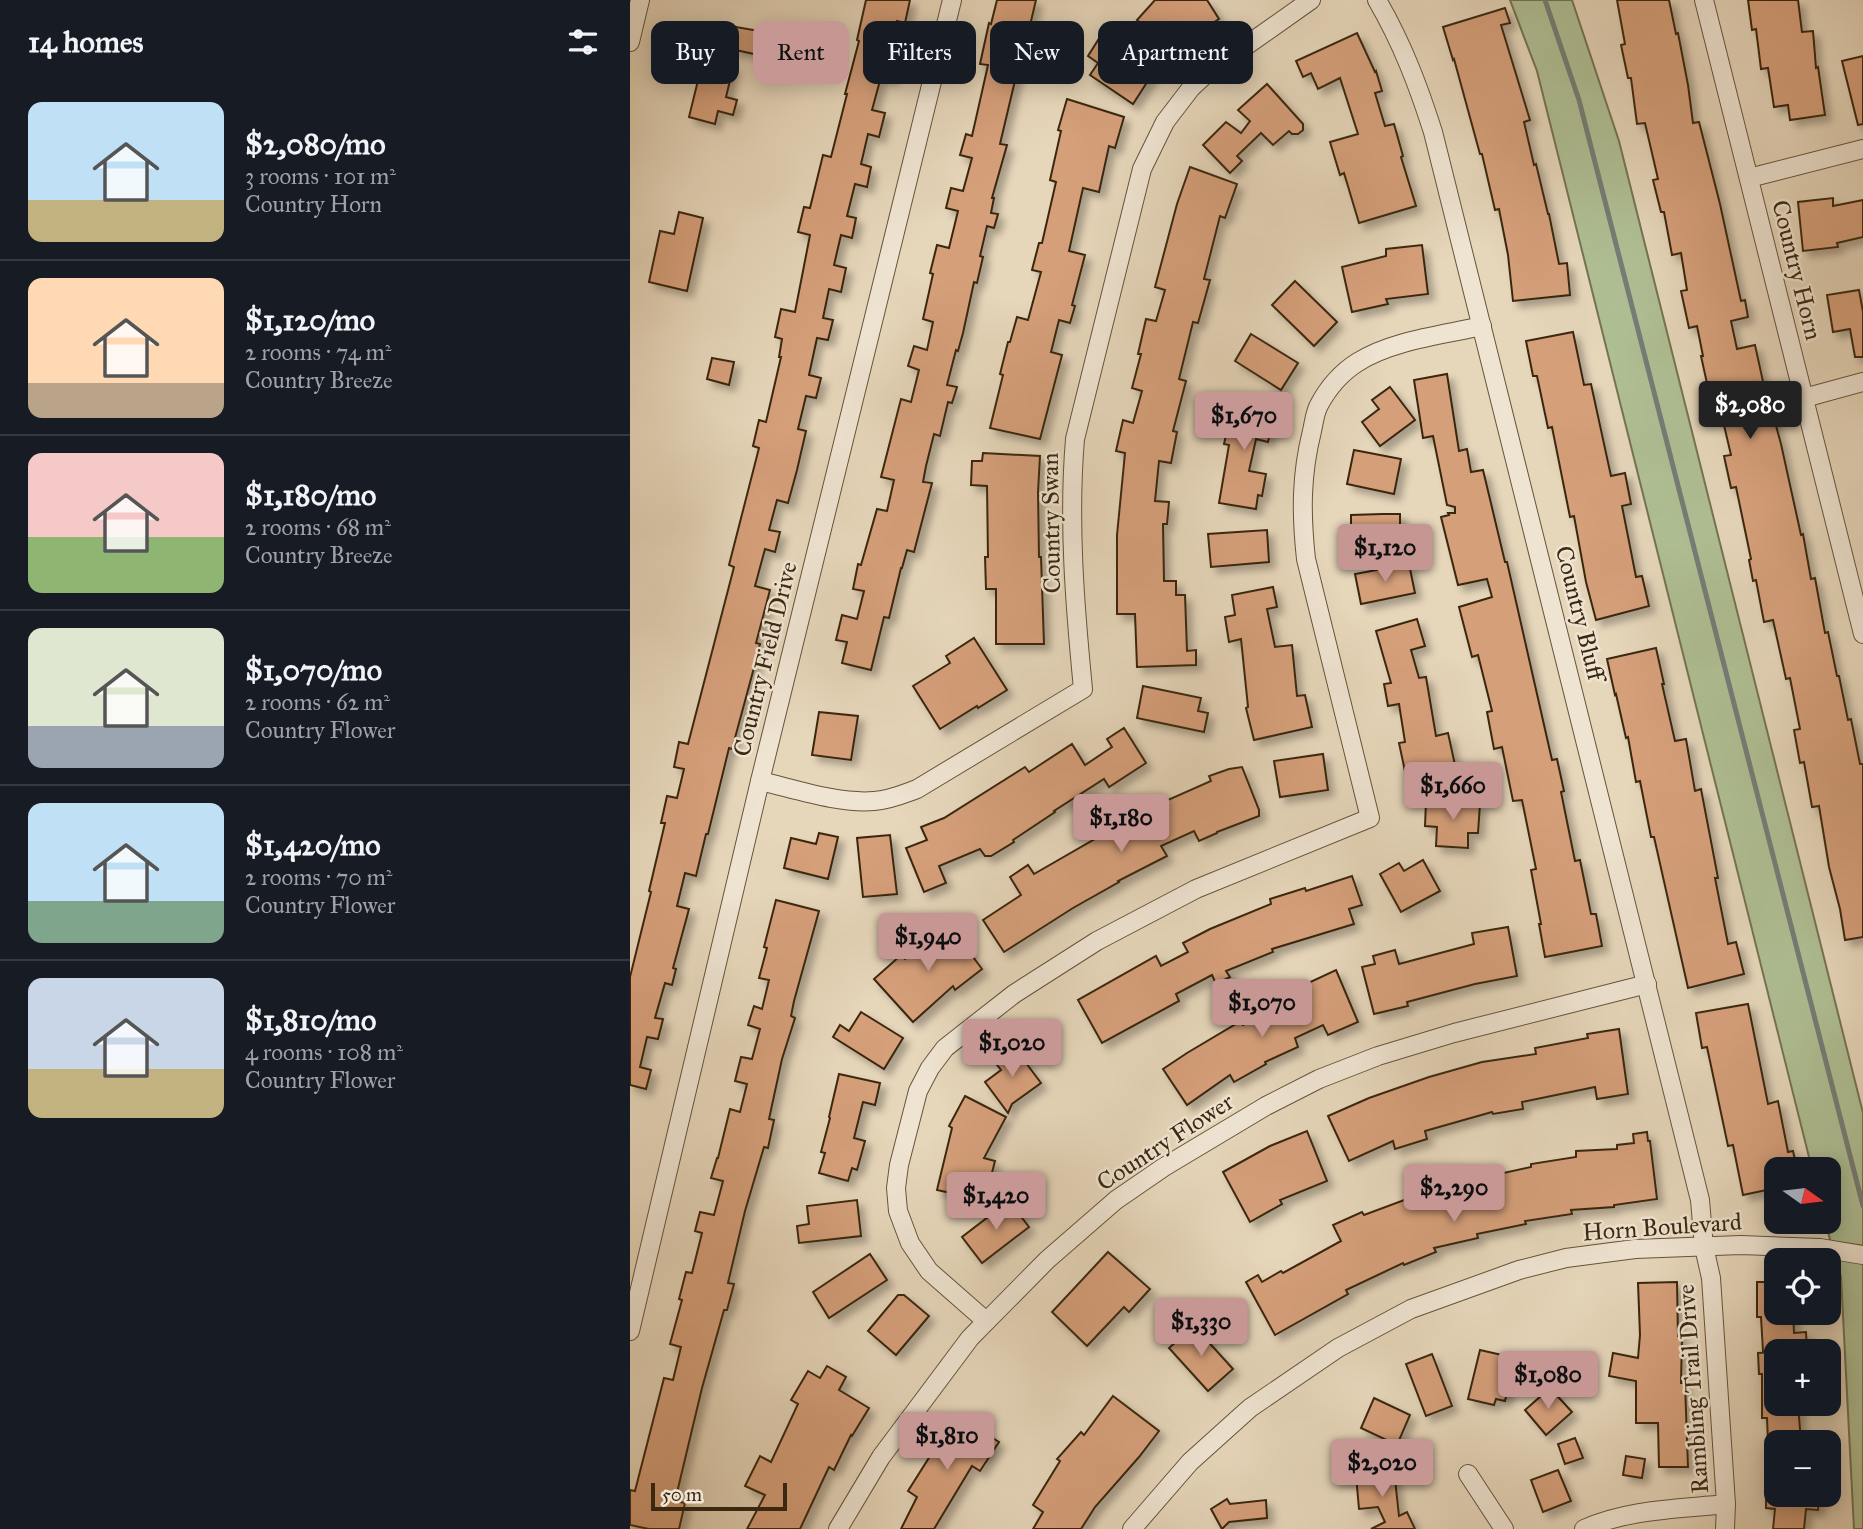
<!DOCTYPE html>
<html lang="en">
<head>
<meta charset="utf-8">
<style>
	:root { --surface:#171b24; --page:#242831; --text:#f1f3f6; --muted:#9ea1a6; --line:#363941; --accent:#c59692 }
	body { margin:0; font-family:"IM FELL Great Primer",serif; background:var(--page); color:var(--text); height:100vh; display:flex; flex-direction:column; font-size:26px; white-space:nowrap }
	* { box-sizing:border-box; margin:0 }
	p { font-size:23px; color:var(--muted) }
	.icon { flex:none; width:38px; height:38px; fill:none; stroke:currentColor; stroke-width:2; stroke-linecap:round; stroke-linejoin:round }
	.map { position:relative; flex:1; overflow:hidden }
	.sheet { display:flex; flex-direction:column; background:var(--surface); width:630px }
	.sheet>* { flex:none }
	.hud { position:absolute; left:21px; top:21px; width:665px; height:63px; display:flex; gap:14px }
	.needle { width:46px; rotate:104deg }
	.fabs { position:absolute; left:1134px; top:1157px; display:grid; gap:14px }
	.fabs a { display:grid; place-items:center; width:77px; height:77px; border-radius:14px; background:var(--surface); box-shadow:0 4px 18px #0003; font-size:35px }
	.scale { position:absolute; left:21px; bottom:18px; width:136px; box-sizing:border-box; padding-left:7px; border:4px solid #3a2811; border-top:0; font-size:19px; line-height:24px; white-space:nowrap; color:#3a2811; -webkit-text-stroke:5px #efe4d2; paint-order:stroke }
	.price { position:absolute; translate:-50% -60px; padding:0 16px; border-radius:7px; background:var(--accent); color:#111; font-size:23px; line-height:46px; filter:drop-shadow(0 2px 4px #0008) }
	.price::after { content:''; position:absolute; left:50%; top:42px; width:21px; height:16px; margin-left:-10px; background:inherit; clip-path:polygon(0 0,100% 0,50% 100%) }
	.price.selected { background:#222; color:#fff }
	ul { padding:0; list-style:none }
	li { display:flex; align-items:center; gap:21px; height:175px; padding:0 28px }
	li+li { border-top:2px solid var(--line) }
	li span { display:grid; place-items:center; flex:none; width:196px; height:140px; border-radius:14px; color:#555 }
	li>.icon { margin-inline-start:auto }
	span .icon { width:84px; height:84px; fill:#fffc; stroke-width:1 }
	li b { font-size:30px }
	h2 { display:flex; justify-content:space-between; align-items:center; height:84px; padding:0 28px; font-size:30px }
	.pill { padding:0 24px; border-radius:14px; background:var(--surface); box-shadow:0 4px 18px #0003; font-size:24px; line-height:63px }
	.pill.selected { background:var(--accent); color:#111 }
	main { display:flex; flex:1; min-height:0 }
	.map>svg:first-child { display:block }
	.green { fill:#afbf94; stroke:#747452; stroke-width:2 }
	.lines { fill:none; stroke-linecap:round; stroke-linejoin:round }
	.stream { stroke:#757d77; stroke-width:5 }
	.building { fill:#d59f7a; stroke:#3a2811; stroke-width:2; filter:url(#shadow) }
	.minor-casing { stroke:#65543b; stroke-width:20 }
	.minor { stroke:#efe4d2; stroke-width:18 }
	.labels { text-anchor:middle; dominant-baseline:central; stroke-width:5; stroke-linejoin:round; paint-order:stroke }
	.street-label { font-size:24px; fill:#3a2811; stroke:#efe4d2 }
</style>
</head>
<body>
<main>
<section class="sheet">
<h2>14 homes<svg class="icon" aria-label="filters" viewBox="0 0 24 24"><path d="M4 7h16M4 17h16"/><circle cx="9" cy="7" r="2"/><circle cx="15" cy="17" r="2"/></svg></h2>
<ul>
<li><span style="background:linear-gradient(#bfe0f5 70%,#c2b280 0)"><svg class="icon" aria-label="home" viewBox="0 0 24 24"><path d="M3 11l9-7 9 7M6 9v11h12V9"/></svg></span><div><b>$2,080/mo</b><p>3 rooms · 101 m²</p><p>Country Horn</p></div></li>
<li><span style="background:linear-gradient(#ffd9b3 75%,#b9a48a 0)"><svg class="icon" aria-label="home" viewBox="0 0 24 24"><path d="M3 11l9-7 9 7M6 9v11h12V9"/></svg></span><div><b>$1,120/mo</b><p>2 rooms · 74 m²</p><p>Country Breeze</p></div></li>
<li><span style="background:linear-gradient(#f6c9c9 60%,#8fb573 0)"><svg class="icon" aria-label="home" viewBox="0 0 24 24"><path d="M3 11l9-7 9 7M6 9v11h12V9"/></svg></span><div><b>$1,180/mo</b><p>2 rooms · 68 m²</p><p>Country Breeze</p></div></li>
<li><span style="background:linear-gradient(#dfe7d0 70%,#9aa5b1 0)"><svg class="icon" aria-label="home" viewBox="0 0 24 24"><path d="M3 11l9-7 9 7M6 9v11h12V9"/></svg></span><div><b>$1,070/mo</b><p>2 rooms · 62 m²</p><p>Country Flower</p></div></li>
<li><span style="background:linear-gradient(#bfe0f5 70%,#7fa58c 0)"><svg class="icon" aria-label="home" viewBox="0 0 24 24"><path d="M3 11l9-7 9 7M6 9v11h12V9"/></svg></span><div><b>$1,420/mo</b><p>2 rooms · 70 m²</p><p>Country Flower</p></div></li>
<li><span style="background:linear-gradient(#c9d6e8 65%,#c2b280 0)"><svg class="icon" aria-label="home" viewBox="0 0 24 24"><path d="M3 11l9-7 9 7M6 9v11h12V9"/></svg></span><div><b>$1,810/mo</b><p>4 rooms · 108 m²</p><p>Country Flower</p></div></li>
</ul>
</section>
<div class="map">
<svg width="1233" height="1529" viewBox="0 0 1233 1529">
	<defs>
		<filter id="shadow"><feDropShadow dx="6" dy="6" stdDeviation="3.5" flood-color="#0004"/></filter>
	</defs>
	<rect width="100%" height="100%" fill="#e6d6ba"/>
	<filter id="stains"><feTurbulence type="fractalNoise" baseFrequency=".00286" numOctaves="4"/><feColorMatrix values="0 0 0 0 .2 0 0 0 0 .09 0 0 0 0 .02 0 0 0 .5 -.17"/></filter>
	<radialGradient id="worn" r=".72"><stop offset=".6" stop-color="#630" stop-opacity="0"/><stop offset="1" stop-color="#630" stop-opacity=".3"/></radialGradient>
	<path class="green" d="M880,0H942L989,141L1233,1113V1529H1224L1211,1277L1195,1222H1199V1169H1182L907,71Z"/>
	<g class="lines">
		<path class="stream" d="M915,0L949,100L1233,1206"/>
	</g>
	<g class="building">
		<path d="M236,0H280L275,23L267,21L259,57L267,60L262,79L251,77L242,110L255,113L249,137L238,134L231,164L241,167L237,187L225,184L217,216L226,218L222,238L211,235L204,265L216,268L211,292L199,289L193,318L203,320L198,340L187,338L179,375L191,378L186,398L176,396L168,429L176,431L167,470L158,503L147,500L139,530L150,532L145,552L135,549L125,586L140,590L126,643L130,644L125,664L102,749L99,748L78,834H76L66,876L55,873L47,906L59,909L43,968L46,969L42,985L35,983L25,1018L33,1019L28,1039L17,1037L10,1067L21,1070L16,1089L0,1085V977L21,892L19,891L35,823H31L37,796L47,798L54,769L44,767L49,742L58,744L104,567L99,565L129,448L123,446L129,420L136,422L151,357H149L152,339L145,337L151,309L165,312L180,235L168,232L174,207L180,208L193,155L201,157L217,94H215L229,41L227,40Z"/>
		<path d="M367,0H406L389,72H387L370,144L377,145L362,198H364L361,213L368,214L364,228L357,226L350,256L353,257L347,283L344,282L333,333L328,351L326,350L317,385L327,387L322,403L318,402L310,436L304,434L296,466L293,482L302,483L284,552L277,550L272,568H271L259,618L254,617L241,670L212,663L217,642L206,640L212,615L227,619L234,591L223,589L228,564L231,565L247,509L257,511L264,480L251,477L271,399L281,402L289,370L278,366L284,346L297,350L303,322L293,319L303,274L300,273L307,245L319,248L328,211L316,208L321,188L333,191L342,158L330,155L336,134L342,136L358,65L350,64L359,23L361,24Z"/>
		<path d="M525,0H577L589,19L570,31L567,25L543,52L507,20Z"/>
		<path d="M987,0H1039L1046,34L1048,33L1058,85L1063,123L1069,122L1090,204L1111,301L1115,300L1118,317L1101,321L1107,349L1125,345L1137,400H1139L1151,444L1171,535L1173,534L1181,579L1185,578L1195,633L1198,632L1207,676H1209L1218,720L1221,719L1230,764H1233V937L1215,940L1210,909L1199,867L1189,806L1182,807L1174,762L1170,763L1164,730L1170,729L1160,678L1156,679L1143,620L1134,622L1126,580L1123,581L1119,560L1121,559L1106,487L1101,488L1094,456L1101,455L1085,387L1078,388L1071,356H1073L1067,326L1059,328L1051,291L1057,290L1051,253L1042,255L1034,212H1031L1023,180L1028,179L1015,123L1007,124L1001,78H998L991,45L995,44Z"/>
		<path d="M1118,0H1168L1172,32L1183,31L1186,68L1188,67L1195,115L1160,120L1158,105L1144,107L1138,68L1131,69L1126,29L1122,30Z"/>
		<path d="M875,8L880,23L871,25L900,120L894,122L904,165L906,164L918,214H919L929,264L937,263L940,295L883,301L878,255L869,209L865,210L852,154H850L824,59L823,60L813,27Z"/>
		<path d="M106,27L129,31L124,54L101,49Z"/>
		<path d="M727,33L745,72L746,71L752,91L745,93L755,126L764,124L773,156L771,157L786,206L729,223L714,173L710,175L700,142L728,134L710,78L688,89L681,73L673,77L666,61Z"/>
		<path d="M470,37L523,73L503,104L460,75L468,63L458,56Z"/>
		<path d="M1233,56V124L1228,125L1212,61Z"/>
		<path d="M73,60L103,68L96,97L107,100L103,115L88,111L85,124L59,117Z"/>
		<path d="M637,84L673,124V130L668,134H662L659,131L643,145L631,133L607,156L612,161L600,173L573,145L596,122L611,133L620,121L608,110Z"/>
		<path d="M437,99L494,117L485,148L479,146L469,192L453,188L439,251L455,255L442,305L445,306L440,323L429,320L421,352L432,355L410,439L360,428L373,375L370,374L378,342H380L387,317L398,320L411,272L402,270L409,243H412L426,182L420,180L431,131L428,130Z"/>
		<path d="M560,167L607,184L595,218L590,216L574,279L580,280L568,323L563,322L549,379L556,381L543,431L547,432L541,463L529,461L525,501L539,502L537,524H533L534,581H546V595H555L557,651L566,650V665L507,667L505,614H487V535L495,453L486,451L493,420L503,423L512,391L502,388L511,354H508L516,319L526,321L535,290L525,287L547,204Z"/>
		<path d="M1203,198V206L1233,200V237L1207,243L1208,247L1173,251L1168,202Z"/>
		<path d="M49,212L73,218L57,291L19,282L30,231L44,234Z"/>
		<path d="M792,245L798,294L756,299L758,304L722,312L712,267L756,256V249Z"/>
		<path d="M665,281L707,322L684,346L642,305Z"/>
		<path d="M1229,290L1233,312V357H1225L1220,329L1203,332L1197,295Z"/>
		<path d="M943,332L954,385L961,384L981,476L995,473L1001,504L992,506L1006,577L1012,576L1019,606L966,620L956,582L944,516L940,517L922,427L918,428L907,376H903L896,341Z"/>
		<path d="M621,334L668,363L651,390L605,361Z"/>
		<path d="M82,358L104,362L99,385L77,379Z"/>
		<path d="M817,374L829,451L837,449L841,472L853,470L875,562H877L922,760L927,759L934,791L931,792L945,861L950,860L961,914H966L972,946L915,957L909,924H911L901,870L906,869L892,800L883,801L872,747L864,749L857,712L862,711L848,655L842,657L829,607L862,597L857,579L828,585L811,517L819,515L818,513H825V507L817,505L803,436L793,438L784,380Z"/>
		<path d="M760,387L785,420L750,446L732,422L749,409L742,400Z"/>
		<path d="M595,399L645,410L638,442L626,439L619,471L636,474L632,496L628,495L626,509L589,503L599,445L594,444L599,422L590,420Z"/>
		<path d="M724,450L771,459L764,494L717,484Z"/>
		<path d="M353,453L410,456L408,492L409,557H411L414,644H366V589H356L355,557H358L357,486L341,485L342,461H352Z"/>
		<path d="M753,514H770V548L721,549V515Z"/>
		<path d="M637,530L639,562L581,567L578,534Z"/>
		<path d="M779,564L785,593L731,604L725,574Z"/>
		<path d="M643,587L647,607L637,609L645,647L662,645L667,696L675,695L682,727L624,740L616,708L618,707L611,639L599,642L595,617L605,615L602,595Z"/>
		<path d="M787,619L795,646L781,650L789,678L796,677L806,736L818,733L825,765L776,776L769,743L775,742L769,704L758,706L754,684L761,683L746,631Z"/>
		<path d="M344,638L377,690L348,708L347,706L310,729L283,686L320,663L316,656Z"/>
		<path d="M1026,648L1034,684H1032L1045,741L1056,739L1065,791L1071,789L1088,878H1085L1098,944L1106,942L1114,974L1058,988L1024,837H1021L1010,781L1006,782L998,737L996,738L986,694L985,695L977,659Z"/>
		<path d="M513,686L571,698L568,711L578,713L574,732L507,718Z"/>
		<path d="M189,712L228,716L221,760L182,755Z"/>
		<path d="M494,728L516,763L479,787L474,779L424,811L425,812L383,840L384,842L361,856H355L350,849L309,866L316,883L294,892L276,848L297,840L291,827L314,818L395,767L399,772L442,744L455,765L482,747L477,739Z"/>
		<path d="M693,754L698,790L650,797L644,761Z"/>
		<path d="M612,767L629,810V816L587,832V833L569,841L564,831L531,846L537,856L488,881L489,882L443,908L374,952L353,920L391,895L380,877L398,865L404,874L482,829L479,823L500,812L502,816L581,781L579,776L599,769Z"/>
		<path d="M796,801L850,804L848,833H838V848L806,846L807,827L795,826Z"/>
		<path d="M189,833L208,837L198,879L154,868L161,838L186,844Z"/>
		<path d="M260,835L267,894L233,897L227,838Z"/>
		<path d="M793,860L810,891L771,912L750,874L769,863L774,871Z"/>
		<path d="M722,876L732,905L719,909L724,924L642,949L643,952L596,971L600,977L586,984L582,975L546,994L549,1001L472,1043L448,1000L526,956L531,966L558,952L553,943L580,929L641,904L640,899L675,888L676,891Z"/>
		<path d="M146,900L189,911L164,1001L161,1016L165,1018L152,1059L139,1119L144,1120L138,1148L134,1147L115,1211L98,1283L104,1284L97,1310H94L72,1388L45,1501L55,1503L49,1529H19L0,1525V1490L5,1491L34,1378L43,1380L51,1347L40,1344L52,1300L49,1299L56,1272L62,1273L72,1233L65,1231L70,1212L84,1215L93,1181L81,1178L87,1158H88L100,1109L110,1112L117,1084L105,1081L111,1057L122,1059L130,1029L118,1025L124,1006L132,1009L139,980L129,978L137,948L134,947Z"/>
		<path d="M319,925L352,969L325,990L323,986L283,1022L244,979L271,955L275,959Z"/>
		<path d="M878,927L887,976L845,984L777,1002L778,1006L744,1014L732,967L745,964L743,956L765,950L769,964L844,944L842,933Z"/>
		<path d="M706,970L728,1022L698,1035L693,1025L665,1038L668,1047L635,1062L636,1064L604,1082L600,1075L557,1105L533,1069L557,1053L611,1021L613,1025L680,994L676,984Z"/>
		<path d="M1118,1004L1138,1104L1148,1101L1158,1152L1163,1151L1167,1169H1146V1188L1113,1195L1103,1145L1098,1146L1077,1047L1072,1048L1066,1013Z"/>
		<path d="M231,1012L273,1038L254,1069L203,1037L210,1025L219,1031Z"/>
		<path d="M989,1029L998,1094L967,1099L965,1087L892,1102L893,1109L863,1114L862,1112L795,1131L797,1139L765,1149L763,1141L719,1161L698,1116L739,1098L799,1077L852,1062L906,1054L905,1048L958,1038L957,1034Z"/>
		<path d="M384,1047L411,1083L382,1104L378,1113L355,1082L371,1070L364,1061Z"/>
		<path d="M209,1074L250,1083L245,1105L233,1102L224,1138L235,1141L227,1170L222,1168L218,1181L189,1173L195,1153L191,1152L200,1118L199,1117Z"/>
		<path d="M335,1096L376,1117L354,1158L365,1161L356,1196L331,1190L330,1195L307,1190L322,1128L319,1126Z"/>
		<path d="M677,1131L697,1181L650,1200L652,1204L620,1222L593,1172L640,1146Z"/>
		<path d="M1017,1132L1018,1141H1020L1027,1199L984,1205V1207L941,1210L942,1214L895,1221L896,1224L847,1234L848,1238L804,1248L806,1252L774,1265L773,1263L716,1290L718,1294L645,1335L616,1282L628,1275L632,1282L651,1271L653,1273L711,1241L703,1225L732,1212L734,1215L785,1196L787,1200L856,1186L855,1177L901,1167V1164L946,1157V1151L987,1149V1145L1004,1143L1003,1134Z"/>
		<path d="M227,1200L231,1236L169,1243L167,1226L179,1224L177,1206Z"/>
		<path d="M379,1201L399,1227L352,1263L332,1237Z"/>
		<path d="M478,1252L520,1289L499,1312L494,1307L457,1346L422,1312Z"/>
		<path d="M240,1254L257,1280L199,1318L183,1292Z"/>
		<path d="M1047,1282L1048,1336H1052L1051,1383H1055L1058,1467H1029L1028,1423H1006V1381L979,1376L983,1353L1008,1358L1010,1335L1008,1283Z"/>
		<path d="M1127,1282H1146V1312H1163L1164,1333L1176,1332L1177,1351H1133L1131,1317H1127Z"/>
		<path d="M268,1295H274L299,1316L266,1355L238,1331Z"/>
		<path d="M564,1326L603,1369L578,1391L539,1348Z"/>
		<path d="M850,1350L885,1358L875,1401L866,1399L864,1405L838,1399Z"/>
		<path d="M1146,1352V1404H1168L1171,1442H1138L1137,1418H1132V1374H1129L1128,1353Z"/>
		<path d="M802,1354L822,1406L796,1416L776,1364Z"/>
		<path d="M197,1366L216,1377L209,1390L239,1408L222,1436L221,1435L204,1470L199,1467L170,1529H117L135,1495L115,1486L130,1456L141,1462L168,1404L161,1400L178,1371L190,1378Z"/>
		<path d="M920,1388L942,1412L916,1435L895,1410Z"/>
		<path d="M483,1396L529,1431L509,1457L465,1507L451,1529H403L413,1512L403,1505L430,1461L427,1459L451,1432L454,1435Z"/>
		<path d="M744,1398L780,1415L767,1445L731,1428Z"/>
		<path d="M326,1415L369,1442L350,1471L342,1466L304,1529H271L287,1497L278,1491Z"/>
		<path d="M945,1438L953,1458L935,1464L928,1444Z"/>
		<path d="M996,1456L1015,1459L1012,1478L993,1475Z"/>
		<path d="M705,1458L722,1459L721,1480L703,1478Z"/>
		<path d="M764,1470L769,1516L777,1512L785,1529H741L755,1522L748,1507L729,1509L726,1475Z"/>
		<path d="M928,1470L941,1501L913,1512L901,1480Z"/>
		<path d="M1136,1494H1189L1188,1510L1176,1509L1174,1529H1143L1145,1509L1136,1508Z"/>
		<path d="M597,1499L600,1504L636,1500L637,1518L599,1522L592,1529L581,1509Z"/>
	</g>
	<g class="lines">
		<defs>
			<g id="minor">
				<path d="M747,0C772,43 788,85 803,132L1070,1200L1074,1247L1081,1278L1096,1504L1095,1529"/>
				<path d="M1074,0L1233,634"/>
				<path d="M0,42L10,0"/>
				<path d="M1119,178L1233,149"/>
				<path d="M1174,398L1233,382"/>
				<path d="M130,781C165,789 208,804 244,801C260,800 273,794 287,789L453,689C445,607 438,522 445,439L512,169L535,122L561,88L576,74L681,0"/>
				<path d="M356,1321L299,1271L280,1243L268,1211L266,1188L269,1165L288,1091L300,1068L315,1048L384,994L467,941L566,889L740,818L676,559C671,513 671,475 682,431C684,422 685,412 689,405C698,388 712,372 728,362C763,340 813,335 852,326"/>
				<path d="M0,1331L130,781L322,0"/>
				<path d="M838,1474L874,1529"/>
				<path d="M208,1529L251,1457L340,1338L417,1260L486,1200L534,1167L636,1106L689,1079L748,1056L824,1033L1017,984"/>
				<path d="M502,1529L560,1462L620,1408L708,1348L781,1309L889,1270L936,1258L1005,1249L1111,1245L1190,1248L1233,1255"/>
				<path d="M954,1529C998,1509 1049,1509 1096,1504"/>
			</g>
		</defs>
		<use href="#minor" class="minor-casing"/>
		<use href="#minor" class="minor"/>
	</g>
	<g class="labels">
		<g class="street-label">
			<text transform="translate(1167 270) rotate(76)">Country Horn</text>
			<text transform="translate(421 523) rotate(-91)">Country Swan</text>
			<text transform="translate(950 613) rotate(76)">Country Bluff</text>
			<text transform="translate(135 659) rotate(-76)">Country Field Drive</text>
			<text transform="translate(535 1142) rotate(-33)">Country Flower</text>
			<text transform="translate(1032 1227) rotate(-4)">Horn Boulevard</text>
			<text transform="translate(1063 1389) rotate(-94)">Rambling Trail Drive</text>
		</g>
	</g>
	<rect width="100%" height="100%" filter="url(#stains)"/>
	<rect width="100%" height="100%" fill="url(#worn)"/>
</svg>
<div class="fabs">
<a><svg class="needle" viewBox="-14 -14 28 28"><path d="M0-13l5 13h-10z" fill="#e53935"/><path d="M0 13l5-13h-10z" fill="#9ea1a6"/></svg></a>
<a><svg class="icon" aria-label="locate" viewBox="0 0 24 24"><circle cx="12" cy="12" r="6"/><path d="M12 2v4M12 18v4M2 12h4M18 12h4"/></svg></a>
<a>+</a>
<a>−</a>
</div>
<div class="scale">50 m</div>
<b class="price selected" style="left:1120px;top:441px">$2,080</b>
<b class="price" style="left:614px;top:452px">$1,670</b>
<b class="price" style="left:755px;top:584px">$1,120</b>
<b class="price" style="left:823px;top:822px">$1,660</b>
<b class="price" style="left:491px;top:854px">$1,180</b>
<b class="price" style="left:298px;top:973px">$1,940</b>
<b class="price" style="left:632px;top:1039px">$1,070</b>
<b class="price" style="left:382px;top:1079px">$1,020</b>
<b class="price" style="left:824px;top:1224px">$2,290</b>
<b class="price" style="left:366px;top:1232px">$1,420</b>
<b class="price" style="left:571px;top:1358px">$1,330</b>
<b class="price" style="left:918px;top:1411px">$1,080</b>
<b class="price" style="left:317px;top:1472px">$1,810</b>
<b class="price" style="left:752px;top:1499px">$2,020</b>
<div class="hud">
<a class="pill">Buy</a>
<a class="pill selected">Rent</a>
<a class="pill">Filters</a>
<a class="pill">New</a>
<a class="pill">Apartment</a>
</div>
</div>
</main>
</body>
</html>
